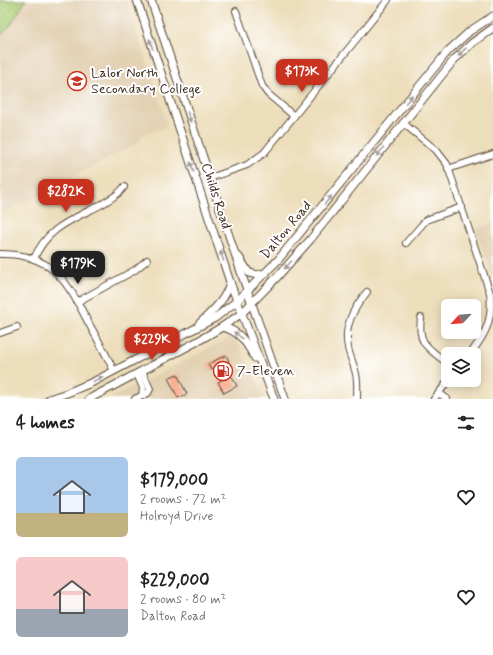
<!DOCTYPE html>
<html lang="en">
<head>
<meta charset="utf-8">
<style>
	:root { --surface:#fff; --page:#f2f2f2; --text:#202124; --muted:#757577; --accent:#c8321e }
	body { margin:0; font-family:Mynerve,sans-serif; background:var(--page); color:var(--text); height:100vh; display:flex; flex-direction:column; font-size:15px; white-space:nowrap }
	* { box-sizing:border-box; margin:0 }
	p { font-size:13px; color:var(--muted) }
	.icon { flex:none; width:22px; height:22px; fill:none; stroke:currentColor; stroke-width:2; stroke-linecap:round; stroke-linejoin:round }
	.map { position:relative; height:399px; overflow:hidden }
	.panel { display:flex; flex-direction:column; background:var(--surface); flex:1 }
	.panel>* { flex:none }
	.needle { width:26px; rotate:244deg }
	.fabs { position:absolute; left:441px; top:299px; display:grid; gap:8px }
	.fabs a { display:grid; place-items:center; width:40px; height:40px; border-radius:6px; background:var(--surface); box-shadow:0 2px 10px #0003; font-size:20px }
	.price { position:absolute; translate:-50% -34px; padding:0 9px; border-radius:8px; background:var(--accent); color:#fff; font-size:13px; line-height:26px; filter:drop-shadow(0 1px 2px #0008) }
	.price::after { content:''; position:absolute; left:50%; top:24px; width:12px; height:9px; margin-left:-6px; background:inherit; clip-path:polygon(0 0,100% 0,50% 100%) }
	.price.selected { background:#222; color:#fff }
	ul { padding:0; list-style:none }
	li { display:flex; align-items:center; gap:12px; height:100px; padding:0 16px }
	li span { display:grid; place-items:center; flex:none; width:112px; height:80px; border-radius:6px; color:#555 }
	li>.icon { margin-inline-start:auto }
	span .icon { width:48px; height:48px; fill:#fffc; stroke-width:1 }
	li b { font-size:17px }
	h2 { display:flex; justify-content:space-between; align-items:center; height:48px; padding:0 16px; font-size:17px }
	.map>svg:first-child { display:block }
	.built { fill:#e3d1b4 }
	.park { fill:url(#park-dots); stroke:#747c4a }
	.building { fill:#f9af91 }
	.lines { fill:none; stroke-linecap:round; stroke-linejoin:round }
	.minor-casing { stroke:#564536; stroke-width:8 }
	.major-casing { stroke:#564536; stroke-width:9 }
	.minor { stroke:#fff; stroke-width:6 }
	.major { stroke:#fff; stroke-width:7 }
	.oneway { fill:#a79f9a }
	.labels { text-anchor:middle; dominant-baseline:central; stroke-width:4; stroke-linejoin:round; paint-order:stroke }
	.poi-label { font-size:14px; fill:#3b2a1e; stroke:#fff; text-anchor:start }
	.street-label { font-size:14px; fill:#3b2a1e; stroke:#fff }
</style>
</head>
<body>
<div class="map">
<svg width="493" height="399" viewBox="0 0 493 399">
	<defs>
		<pattern id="park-dots" width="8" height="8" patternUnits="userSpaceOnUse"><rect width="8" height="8" fill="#acce77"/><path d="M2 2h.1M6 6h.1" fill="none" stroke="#95b166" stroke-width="1.8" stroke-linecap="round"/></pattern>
	</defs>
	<rect width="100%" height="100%" fill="#fff"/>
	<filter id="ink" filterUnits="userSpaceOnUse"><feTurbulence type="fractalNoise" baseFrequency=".025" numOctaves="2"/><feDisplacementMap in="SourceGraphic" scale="8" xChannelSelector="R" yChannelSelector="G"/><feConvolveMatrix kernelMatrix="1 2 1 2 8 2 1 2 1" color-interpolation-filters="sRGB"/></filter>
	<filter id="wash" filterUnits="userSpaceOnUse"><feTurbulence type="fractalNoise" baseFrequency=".012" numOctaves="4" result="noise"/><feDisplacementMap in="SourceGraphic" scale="16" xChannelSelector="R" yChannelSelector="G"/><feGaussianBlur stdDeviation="0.9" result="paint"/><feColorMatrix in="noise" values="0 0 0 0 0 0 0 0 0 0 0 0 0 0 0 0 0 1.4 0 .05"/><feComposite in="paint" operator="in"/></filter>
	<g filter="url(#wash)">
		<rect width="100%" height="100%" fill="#eddebb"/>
		<g class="built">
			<path d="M26,0H126L168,126L140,136L141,141L18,206L0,212V36L10,26Z"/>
			<path d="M493,223V279L476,229Z"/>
			<path d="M229,338L236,340L265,399H109Z"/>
		</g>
		<path class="park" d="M0,0H26L10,26L0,36Z"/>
		<g id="blocks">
			<g class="building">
				<path d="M226,355L229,361L211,370L208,364Z"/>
				<path d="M177,374L187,394L178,398L168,378Z"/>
				<path d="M231,375L237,386L224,393L218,382Z"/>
			</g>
		</g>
	</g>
	<g filter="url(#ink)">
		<use href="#blocks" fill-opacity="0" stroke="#564536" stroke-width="1"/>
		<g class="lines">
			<defs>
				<g id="minor">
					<path d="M236,11L262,86L268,94L294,116"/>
					<path d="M403,123L436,150L447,164L490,293C493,320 486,334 470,354"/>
					<path d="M448,169L493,154"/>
					<path d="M210,178L247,165L264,153L388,0"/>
					<path d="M406,243L426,220L462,207"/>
					<path d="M0,254C52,253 67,281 88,322C97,338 106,354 114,371"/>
					<path d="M34,259C47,227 74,219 102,204C110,199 119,195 124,187"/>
					<path d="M77,302L135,270L147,260"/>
					<path d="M421,318C417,345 429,348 448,364"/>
					<path d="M0,333L17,327"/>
					<path d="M137,374L143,388L142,396"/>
					<path d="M439,393L447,399"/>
					<path d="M135,399L148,393L150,389L142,371"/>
					<path d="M357,399C357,391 358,382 356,374C354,365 350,357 348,348C343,326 354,308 367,292"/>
					<path d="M434,399L449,380"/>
				</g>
				<g id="major">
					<path d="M137,0L230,282L274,399"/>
					<path d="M151,0L245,284L285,399"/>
					<path d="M239,257L249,273L258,275L266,273"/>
					<path d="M199,324C212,311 226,300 230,282"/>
					<path d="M222,327C240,331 246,342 255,358"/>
					<path d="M49,399L67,393L93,382L215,318L238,300L278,260L448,51L470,31L493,16"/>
					<path d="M89,399L198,341L222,327L242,313L278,276L310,240L454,60L472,43L493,28"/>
				</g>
			</defs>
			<use href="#minor" class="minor-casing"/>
			<use href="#major" class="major-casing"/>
			<use href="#minor" class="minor"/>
			<use href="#major" class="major"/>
		</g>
		<defs><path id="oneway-solid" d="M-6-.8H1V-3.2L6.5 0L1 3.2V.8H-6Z"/></defs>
		<g class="oneway">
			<use href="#oneway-solid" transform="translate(151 44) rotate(-109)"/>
			<use href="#oneway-solid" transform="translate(462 52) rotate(136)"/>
			<use href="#oneway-solid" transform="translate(409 99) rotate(-51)"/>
			<use href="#oneway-solid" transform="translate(189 117) rotate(72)"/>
			<use href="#oneway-solid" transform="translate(380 152) rotate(129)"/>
			<use href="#oneway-solid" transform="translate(192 167) rotate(-108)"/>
			<use href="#oneway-solid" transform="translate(328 200) rotate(-51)"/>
			<use href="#oneway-solid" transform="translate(222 256) rotate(-108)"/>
			<use href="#oneway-solid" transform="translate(288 265) rotate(132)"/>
			<use href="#oneway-solid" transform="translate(238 335) rotate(-141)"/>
			<use href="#oneway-solid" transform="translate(98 379) rotate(-28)"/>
		</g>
	</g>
	<defs>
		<symbol id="school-ring" viewBox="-11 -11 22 22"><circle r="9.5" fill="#fff" stroke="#c8321e" stroke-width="1.5"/><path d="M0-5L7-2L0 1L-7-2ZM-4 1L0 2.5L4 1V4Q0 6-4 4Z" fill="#c8321e"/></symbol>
		<symbol id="fuel-ring" viewBox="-11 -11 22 22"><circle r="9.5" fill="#fff" stroke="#c8321e" stroke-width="1.5"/><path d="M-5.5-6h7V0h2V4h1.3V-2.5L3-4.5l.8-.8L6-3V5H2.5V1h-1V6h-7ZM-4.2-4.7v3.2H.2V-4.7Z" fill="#c8321e"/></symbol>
	</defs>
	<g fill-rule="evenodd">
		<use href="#school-ring" x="66" y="70" width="22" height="22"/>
		<use href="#fuel-ring" x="212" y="360" width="22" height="22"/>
	</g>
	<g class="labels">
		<g class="poi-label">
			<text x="91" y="73">Lalor North<tspan x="91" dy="16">Secondary College</tspan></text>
			<text x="237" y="371">7-Eleven</text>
		</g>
		<g class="street-label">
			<text transform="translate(216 196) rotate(72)">Childs Road</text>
			<text transform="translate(286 230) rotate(-50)">Dalton Road</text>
		</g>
	</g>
</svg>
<div class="fabs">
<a><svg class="needle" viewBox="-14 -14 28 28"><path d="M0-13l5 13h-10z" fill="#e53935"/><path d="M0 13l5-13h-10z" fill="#757577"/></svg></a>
<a><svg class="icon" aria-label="layers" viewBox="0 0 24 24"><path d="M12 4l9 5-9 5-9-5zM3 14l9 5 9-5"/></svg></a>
</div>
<b class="price" style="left:302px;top:93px">$173K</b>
<b class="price" style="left:66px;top:213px">$282K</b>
<b class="price selected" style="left:78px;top:285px">$179K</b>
<b class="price" style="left:152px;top:361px">$229K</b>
</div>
<section class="panel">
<h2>4 homes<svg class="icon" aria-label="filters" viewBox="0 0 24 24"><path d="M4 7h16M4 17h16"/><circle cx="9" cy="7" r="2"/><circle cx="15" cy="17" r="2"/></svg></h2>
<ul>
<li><span style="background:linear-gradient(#a9c7e8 70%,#c2b280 0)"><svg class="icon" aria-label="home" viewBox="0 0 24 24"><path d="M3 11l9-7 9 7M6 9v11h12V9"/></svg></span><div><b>$179,000</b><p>2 rooms · 72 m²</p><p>Holroyd Drive</p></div><svg class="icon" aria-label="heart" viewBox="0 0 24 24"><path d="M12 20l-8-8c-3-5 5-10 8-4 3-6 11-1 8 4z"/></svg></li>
<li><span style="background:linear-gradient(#f6c9c9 65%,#9aa5b1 0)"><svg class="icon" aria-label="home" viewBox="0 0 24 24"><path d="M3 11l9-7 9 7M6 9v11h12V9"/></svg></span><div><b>$229,000</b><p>2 rooms · 80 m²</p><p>Dalton Road</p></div><svg class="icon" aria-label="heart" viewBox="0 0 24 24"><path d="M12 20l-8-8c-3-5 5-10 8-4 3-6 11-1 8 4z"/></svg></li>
</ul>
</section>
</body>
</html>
